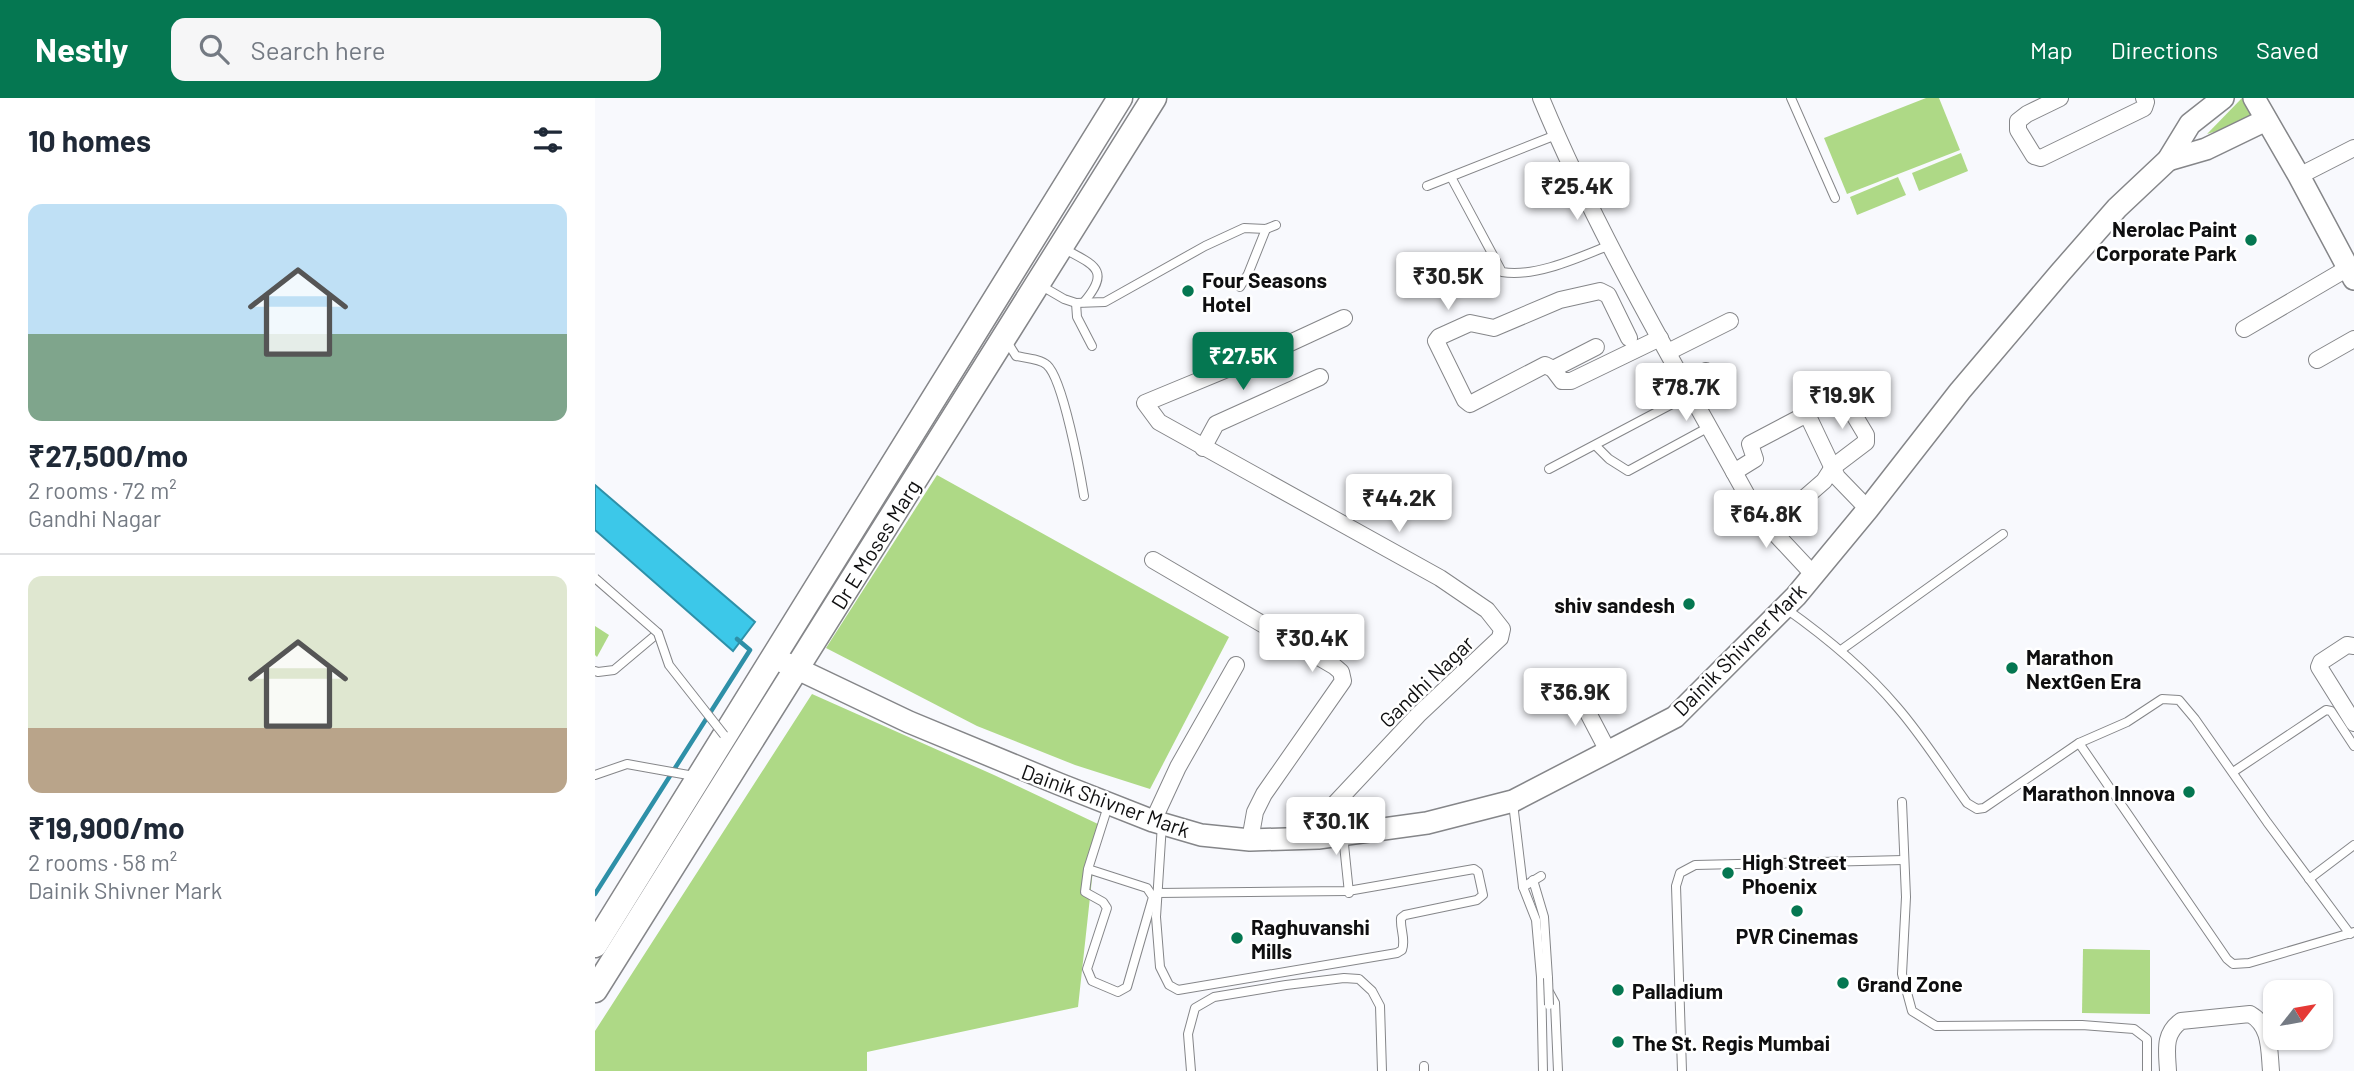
<!DOCTYPE html>
<html lang="en">
<head>
<meta charset="utf-8">
<style>
	:root { --surface:#fff; --page:#f6f6f7; --text:#1f2937; --muted:#747a83; --line:#e0e1e3; --accent:#057751 }
	body { margin:0; font-family:Barlow,sans-serif; background:var(--page); color:var(--text); height:100vh; display:flex; flex-direction:column; font-size:26px; white-space:nowrap }
	* { box-sizing:border-box; margin:0 }
	p { font-size:23px; color:var(--muted) }
	.icon { flex:none; width:38px; height:38px; fill:none; stroke:currentColor; stroke-width:2; stroke-linecap:round; stroke-linejoin:round }
	.map { position:relative; flex:1; overflow:hidden }
	.details { display:flex; flex-direction:column; background:var(--surface); width:595px }
	.details>* { flex:none }
	.needle { width:46px; rotate:59deg }
	.fabs { position:absolute; left:1668px; top:882px; display:grid; gap:14px }
	.fabs a { display:grid; place-items:center; width:70px; height:70px; border-radius:14px; background:var(--surface); box-shadow:0 2px 5px #0004; font-size:35px }
	.price { position:absolute; translate:-50% -60px; padding:0 16px; border-radius:7px; background:#fff; color:#222; font-size:23px; line-height:46px; filter:drop-shadow(0 2px 4px #0008) }
	.price::after { content:''; position:absolute; left:50%; top:42px; width:21px; height:16px; margin-left:-10px; background:inherit; clip-path:polygon(0 0,100% 0,50% 100%) }
	.price.selected { background:var(--accent); color:#fff }
	ul { padding:0; list-style:none }
	li { display:grid; align-content:center; gap:14px; height:371px; padding:0 28px }
	li+li { border-top:2px solid var(--line) }
	li span { display:grid; place-items:center; height:217px; border-radius:14px; color:#555 }
	li>.icon { margin-inline-start:auto }
	span .icon { width:126px; height:126px; fill:#fffc; stroke-width:1 }
	li b { font-size:30px }
	h2 { display:flex; justify-content:space-between; align-items:center; height:84px; padding:0 28px; font-size:30px }
	header { display:flex; align-items:center; gap:42px; box-sizing:border-box; height:98px; padding:0 35px; background:var(--accent); color:#fff }
	header strong { font-size:33px }
	nav { display:flex; gap:38px; margin-inline-start:auto; font-size:24px }
	.search { width:490px; height:63px; background:var(--page); display:flex; align-items:center; gap:18px; box-sizing:border-box; padding:0 24px; border-radius:14px; color:var(--muted); font-size:26px }
	main { display:flex; flex:1; min-height:0 }
	.map>svg:first-child { display:block }
	.green { fill:#aed986 }
	.water { fill:#3cc8e9; stroke:#2e90a8; stroke-width:2 }
	.lines { fill:none; stroke-linecap:round; stroke-linejoin:round }
	.stream { stroke:#2e90a8; stroke-width:4.5 }
	.lane-casing { stroke:#858689; stroke-width:10 }
	.street-casing { stroke:#858689; stroke-width:18 }
	.secondary-casing { stroke:#858689; stroke-width:24 }
	.primary-casing { stroke:#858689; stroke-width:27 }
	.lane { stroke:#fff; stroke-width:8 }
	.street { stroke:#fff; stroke-width:16 }
	.secondary { stroke:#fff; stroke-width:21 }
	.primary { stroke:#fff; stroke-width:24 }
	.lane-bridge-casing { stroke:#858689; stroke-width:10; stroke-linecap:butt }
	.lane-bridge { stroke:#fff; stroke-width:8 }
	.poi-dot { fill:#057751; stroke:#fff; stroke-width:2.5 }
	.labels { text-anchor:middle; dominant-baseline:central; stroke-width:5; stroke-linejoin:round; paint-order:stroke }
	.poi-label { font-size:21px; font-weight:bold; fill:#0f0f10; stroke:#fff; text-anchor:start }
	.street-label { font-size:21px; fill:#0f0f10; stroke:#fff }
</style>
</head>
<body>
<header>
<strong>Nestly</strong>
<div class="search"><svg class="icon" aria-label="search" viewBox="0 0 24 24"><circle cx="10" cy="10" r="6"/><path d="M15 15l6 6"/></svg>Search here</div>
<nav><a>Map</a><a>Directions</a><a>Saved</a></nav>
</header>
<main>
<section class="details">
<h2>10 homes<svg class="icon" aria-label="filters" viewBox="0 0 24 24"><path d="M4 7h16M4 17h16"/><circle cx="9" cy="7" r="2"/><circle cx="15" cy="17" r="2"/></svg></h2>
<ul>
<li><span style="background:linear-gradient(#bfe0f5 60%,#7fa58c 0)"><svg class="icon" aria-label="home" viewBox="0 0 24 24"><path d="M3 11l9-7 9 7M6 9v11h12V9"/></svg></span><div><b>₹27,500/mo</b><p>2 rooms · 72 m²</p><p>Gandhi Nagar</p></div></li>
<li><span style="background:linear-gradient(#dfe7d0 70%,#b9a48a 0)"><svg class="icon" aria-label="home" viewBox="0 0 24 24"><path d="M3 11l9-7 9 7M6 9v11h12V9"/></svg></span><div><b>₹19,900/mo</b><p>2 rooms · 58 m²</p><p>Dainik Shivner Mark</p></div></li>
</ul>
</section>
<div class="map">
<svg width="1759" height="973" viewBox="0 0 1759 973">
	<rect width="100%" height="100%" fill="#f8f9fd"/>
	<g class="green">
		<path d="M1331,0H1344L1365,52L1252,96L1229,40Z"/>
		<path d="M1647,0L1660,22L1612,36Z"/>
		<path d="M1366,55L1373,73L1324,93L1317,75Z"/>
		<path d="M1303,79L1311,97L1262,117L1255,99Z"/>
		<path d="M342,377L634,539L555,691L480,667L382,628L231,550Z"/>
		<path d="M0,528L14,537L2,559L0,557Z"/>
		<path d="M217,596L399,677L503,726L483,909L272,954V973H0V933Z"/>
		<path d="M1488,851L1555,852V916L1487,915Z"/>
	</g>
	<path class="water" d="M0,387L160,524L138,553L0,432Z"/>
	<g class="lines">
		<path class="stream" d="M0,796L155,552L142,541"/>
		<defs>
			<g id="lane">
				<path d="M1196,0L1240,100"/>
				<path d="M856,79L907,174C940,180 985,159 1015,147"/>
				<path d="M832,88L961,37"/>
				<path d="M468,150C498,167 517,171 489,204"/>
				<path d="M445,187L469,201L481,205L510,204L610,148L649,130L671,131L681,127"/>
				<path d="M645,189L653,176L671,131"/>
				<path d="M481,205L482,219L497,248"/>
				<path d="M411,242L421,258C430,260 446,261 452,267C468,281 485,374 489,398"/>
				<path d="M1001,348L1014,361L1033,373L1114,329"/>
				<path d="M954,371L1096,296"/>
				<path d="M1190,510C1231,539 1270,571 1302,609C1328,639 1349,673 1372,705L1382,711L1389,710L1484,645L1532,624L1567,601L1584,602L1600,621L1672,724L1755,836"/>
				<path d="M1246,552L1408,436"/>
				<path d="M0,573L3,574L19,572L63,535"/>
				<path d="M1484,645L1632,861L1638,866L1654,865L1759,834"/>
				<path d="M1638,674L1731,612L1736,613L1759,648"/>
				<path d="M0,677L32,666L99,678"/>
				<path d="M1307,704L1311,799L1307,876L1317,913L1341,928L1487,927L1539,931L1552,941V973"/>
				<path d="M918,705L928,789"/>
				<path d="M748,737L754,795"/>
				<path d="M493,771L552,790L558,799L532,889L523,894L497,883L492,871L512,810L508,804L490,794L493,771L513,708"/>
				<path d="M946,778L928,789L941,822L946,879L948,973"/>
				<path d="M1714,781L1759,747"/>
				<path d="M938,782L949,819L953,880"/>
				<path d="M563,795L753,793L879,771L883,774L888,797L882,802L810,817L806,820C805,832 811,841 807,852L802,855L583,892L574,887L565,869L561,819L567,726"/>
				<path d="M954,894L960,905L963,973"/>
				<path d="M596,973L593,936L600,910L619,899L691,887L749,880L764,881L777,893L785,908L787,973"/>
				<path d="M829,973V968"/>
				<path d="M1087,973L1081,788L1085,775L1100,767L1309,762"/>
			</g>
			<g id="street">
				<path d="M946,0C1004,140 1082,270 1155,403L1175,430L1218,476"/>
				<path d="M1465,0L1432,16L1423,23V32L1439,58L1446,60L1543,13L1549,10L1551,4L1549,0"/>
				<path d="M1704,78L1759,50"/>
				<path d="M1649,231L1753,170"/>
				<path d="M1034,240L1013,197L1005,193L965,202L899,230L875,225L844,239L841,243L870,302L875,306L950,267L958,271L967,283H976L1065,240"/>
				<path d="M1073,254L1135,223"/>
				<path d="M1722,262L1759,241"/>
				<path d="M958,271L1001,249"/>
				<path d="M1089,284L1111,273"/>
				<path d="M608,350L621,326L725,279"/>
				<path d="M1139,374L1160,361L1155,346L1212,316L1242,379L1273,411"/>
				<path d="M1175,430L1229,383L1238,369L1271,344V337L1240,285L1208,300L1207,305L1212,316"/>
				<path d="M558,462L739,568L746,574L748,583L669,696L660,714L655,742"/>
				<path d="M1759,548L1752,547L1726,564L1724,569L1759,625"/>
				<path d="M979,588L1014,655"/>
				<path d="M558,723L583,669L641,567"/>
				<path d="M723,740L734,712L823,617L905,540L907,531L892,512L845,480L564,324L550,305L695,245L749,220"/>
				<path d="M1573,973C1572,953 1568,936 1586,923L1655,916C1676,928 1674,951 1676,973"/>
			</g>
			<g id="secondary">
				<path d="M1659,0L1704,78L1759,181"/>
				<path d="M1573,62L1611,51L1671,22"/>
				<path d="M186,563L314,624L464,686L558,723L606,737L655,742L723,740L832,725L918,703L1080,619L1201,498L1273,411L1365,293L1465,175L1522,110L1573,62L1595,26L1628,0"/>
			</g>
			<g id="primary">
				<path d="M0,847L525,0"/>
				<path d="M0,892L559,0"/>
			</g>
		</defs>
		<use href="#lane" class="lane-casing"/>
		<use href="#street" class="street-casing"/>
		<use href="#secondary" class="secondary-casing"/>
		<use href="#primary" class="primary-casing"/>
		<use href="#lane" class="lane"/>
		<use href="#street" class="street"/>
		<use href="#secondary" class="secondary"/>
		<use href="#primary" class="primary"/>
		<defs>
			<g id="lane-bridge">
				<path d="M0,480L63,535L74,567L129,637"/>
				<path d="M953,880L954,907"/>
			</g>
		</defs>
		<use href="#lane-bridge" class="lane-bridge-casing"/>
		<use href="#lane-bridge" class="lane-bridge"/>
	</g>
	<g class="poi-dot">
		<circle cx="1656" cy="142" r="7"/>
		<circle cx="593" cy="193" r="7"/>
		<circle cx="1094" cy="506" r="7"/>
		<circle cx="1417" cy="570" r="7"/>
		<circle cx="1594" cy="694" r="7"/>
		<circle cx="1133" cy="775" r="7"/>
		<circle cx="1202" cy="813" r="7"/>
		<circle cx="642" cy="840" r="7"/>
		<circle cx="1248" cy="885" r="7"/>
		<circle cx="1023" cy="892" r="7"/>
		<circle cx="1023" cy="944" r="7"/>
	</g>
	<g class="labels">
		<g class="poi-label">
			<text x="1642" y="130" text-anchor="end">Nerolac Paint<tspan x="1642" dy="24">Corporate Park</tspan></text>
			<text x="607" y="181">Four Seasons<tspan x="607" dy="24">Hotel</tspan></text>
			<text x="1080" y="506" text-anchor="end">shiv sandesh</text>
			<text x="1431" y="558">Marathon<tspan x="1431" dy="24">NextGen Era</tspan></text>
			<text x="1580" y="694" text-anchor="end">Marathon Innova</text>
			<text x="1147" y="763">High Street<tspan x="1147" dy="24">Phoenix</tspan></text>
			<text x="656" y="828">Raghuvanshi<tspan x="656" dy="24">Mills</tspan></text>
			<text x="1202" y="837" text-anchor="middle">PVR Cinemas</text>
			<text x="1262" y="885">Grand Zone</text>
			<text x="1037" y="892">Palladium</text>
			<text x="1037" y="944">The St. Regis Mumbai</text>
		</g>
		<g class="street-label">
			<text transform="translate(280 446) rotate(-58)">Dr E Moses Marg</text>
			<text transform="translate(1144 551) rotate(-45)">Dainik Shivner Mark</text>
			<text transform="translate(831 583) rotate(-44)">Gandhi Nagar</text>
			<text transform="translate(511 702) rotate(20)">Dainik Shivner Mark</text>
		</g>
	</g>
</svg>
<div class="fabs">
<a><svg class="needle" viewBox="-14 -14 28 28"><path d="M0-13l5 13h-10z" fill="#e53935"/><path d="M0 13l5-13h-10z" fill="#747a83"/></svg></a>
</div>
<b class="price" style="left:982px;top:124px">₹25.4K</b>
<b class="price" style="left:853px;top:214px">₹30.5K</b>
<b class="price selected" style="left:648px;top:294px">₹27.5K</b>
<b class="price" style="left:1091px;top:325px">₹78.7K</b>
<b class="price" style="left:1247px;top:333px">₹19.9K</b>
<b class="price" style="left:804px;top:436px">₹44.2K</b>
<b class="price" style="left:1171px;top:452px">₹64.8K</b>
<b class="price" style="left:717px;top:576px">₹30.4K</b>
<b class="price" style="left:980px;top:630px">₹36.9K</b>
<b class="price" style="left:741px;top:759px">₹30.1K</b>
</div>
</main>
</body>
</html>
